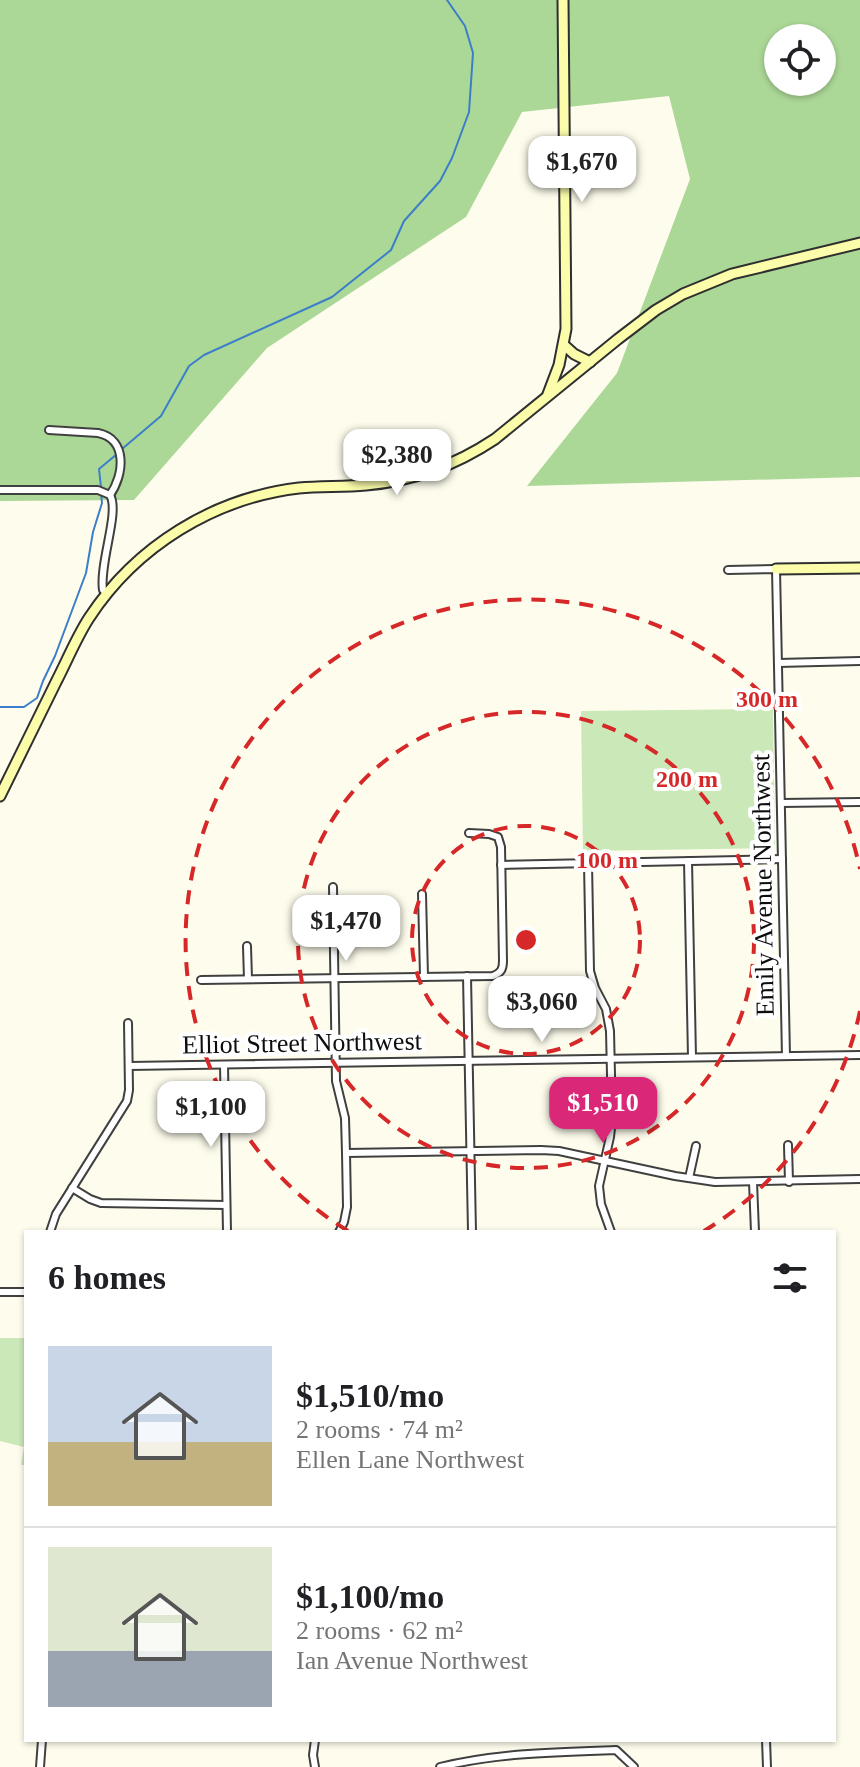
<!DOCTYPE html>
<html lang="en">
<head>
<meta charset="utf-8">
<style>
	:root { --surface:#fff; --page:#f6f6f6; --text:#202124; --muted:#757577; --line:#e0e0e0; --accent:#db2777 }
	body { margin:0; font-family:"Times New Roman",serif; background:var(--page); color:var(--text); height:100vh; display:flex; flex-direction:column; font-size:30px; white-space:nowrap }
	* { box-sizing:border-box; margin:0 }
	p { font-size:26px; color:var(--muted) }
	.icon { flex:none; width:44px; height:44px; fill:none; stroke:currentColor; stroke-width:2; stroke-linecap:round; stroke-linejoin:round }
	.map { position:relative; flex:1; overflow:hidden }
	.drawer { position:absolute; left:24px; top:1230px; width:812px; height:512px; display:flex; flex-direction:column; background:var(--surface); border-radius:0px; box-shadow:0 2px 6px #0004 }
	.drawer>* { flex:none }
	.tools { position:absolute; left:764px; top:24px; display:grid; gap:16px }
	.tools a { display:grid; place-items:center; width:72px; height:72px; border-radius:50%; background:var(--surface); box-shadow:0 2px 6px #0004; font-size:40px }
	.price { position:absolute; translate:-50% -68px; padding:0 18px; border-radius:16px; background:#fff; color:#222; font-size:26px; line-height:52px; filter:drop-shadow(0 2px 4px #0008) }
	.price::after { content:''; position:absolute; left:50%; top:48px; width:24px; height:18px; margin-left:-12px; background:inherit; clip-path:polygon(0 0,100% 0,50% 100%) }
	.price.on { background:var(--accent); color:#fff }
	ul { padding:0; list-style:none }
	li { display:flex; align-items:center; gap:24px; height:200px; padding:0 24px }
	li+li { border-top:2px solid var(--line) }
	li span { display:grid; place-items:center; flex:none; width:224px; height:160px; border-radius:0px; color:#555 }
	li>.icon { margin-inline-start:auto }
	span .icon { width:96px; height:96px; fill:#fffc; stroke-width:1 }
	li b { font-size:34px }
	h2 { display:flex; justify-content:space-between; align-items:center; height:96px; padding:0 24px; font-size:34px }
	.map>svg:first-child { display:block }
	.green { fill:#cae8b8 }
	.forest { fill:#acd897; fill-rule:evenodd }
	.lines { fill:none; stroke-linecap:round; stroke-linejoin:round }
	.stream { stroke:#3c7ec9; stroke-width:2 }
	.street-casing { stroke:#404040; stroke-width:10 }
	.secondary-casing { stroke:#2f2f2f; stroke-width:13 }
	.street { stroke:#fff; stroke-width:6 }
	.secondary { stroke:#fbfdaa; stroke-width:9 }
	.ring { fill:none; stroke:#d62828; stroke-width:4; stroke-dasharray:14 10 }
	.labels { text-anchor:middle; dominant-baseline:central; stroke-width:8; stroke-linejoin:round; paint-order:stroke }
	.street-label { font-size:26px; fill:#0d0d0d; stroke:#fff }
	.centre { fill:#d62828; stroke:#fff; stroke-width:4 }
	.ring-label { font-size:24px; text-anchor:middle; font-weight:bold; fill:#d62828; stroke:#fff; stroke-width:8; stroke-linejoin:round; paint-order:stroke }
</style>
</head>
<body>
<div class="map">
<svg width="860" height="1767" viewBox="0 0 860 1767">
	<rect width="100%" height="100%" fill="#fefded"/>
	<g class="green">
		<path d="M773,709L775,848L583,851L581,711Z"/>
		<path d="M0,1338H26V1465H21L24,1447L0,1441Z"/>
	</g>
	<path class="forest" d="M0,0H860V477L527,486L617,373L690,179L669,96L522,112L466,217L267,348L134,500L0,501ZM778,38H822V82H778Z"/>
	<g class="lines">
		<g class="stream">
			<path d="M122,449L161,416L189,366L204,355L332,297L391,250L404,221L440,181L452,158L469,112L473,53L465,26L447,0"/>
			<path d="M101,487L99,469L117,454"/>
			<path d="M0,707H24L37,698L43,681L55,656L86,573L93,532L102,503L101,493"/>
		</g>
		<defs>
			<g id="street">
				<path d="M49,430L98,433C128,439 124,475 110,495"/>
				<path d="M0,490H98L110,495C120,512 99,563 103,590L107,593"/>
				<path d="M728,570L776,569L786,1056"/>
				<path d="M778,663L860,661"/>
				<path d="M781,803L860,802"/>
				<path d="M688,861L692,1057"/>
				<path d="M588,863L590,971L595,988L606,1009L610,1031L612,1119L610,1137L599,1186L601,1204L611,1232"/>
				<path d="M501,865L782,859"/>
				<path d="M333,887L336,1081L345,1118L346,1153L347,1207L344,1222L339,1232"/>
				<path d="M422,894L424,977"/>
				<path d="M247,946L248,979"/>
				<path d="M467,976L472,1232"/>
				<path d="M201,980L493,976C501,973 503,969 503,961L501,847L498,837L489,834L469,833"/>
				<path d="M224,1065L227,1232"/>
				<path d="M129,1066L860,1055"/>
				<path d="M788,1145L789,1182"/>
				<path d="M346,1153L541,1150L559,1151L675,1176L715,1182L860,1179"/>
				<path d="M689,1178L696,1146"/>
				<path d="M753,1182L755,1232"/>
				<path d="M72,1188L90,1199L101,1203L226,1205"/>
				<path d="M50,1232L56,1214L127,1101L129,1090L128,1023"/>
				<path d="M0,1292H26"/>
				<path d="M315,1740L313,1755L315,1767"/>
				<path d="M766,1740L767,1767"/>
				<path d="M40,1767L42,1740"/>
				<path d="M440,1767C497,1753 557,1752 616,1750L634,1767"/>
			</g>
			<g id="secondary">
				<path d="M564,345L574,354L590,362"/>
				<path d="M548,394L559,365L566,329L563,0"/>
				<path d="M776,569L860,568"/>
				<path d="M0,796C19,758 37,720 56,682C67,661 76,638 89,618C136,546 214,498 299,488C321,486 343,487 366,485C413,481 456,465 495,439L618,339L656,310L683,294L732,274L860,243"/>
			</g>
		</defs>
		<use href="#street" class="street-casing"/>
		<use href="#secondary" class="secondary-casing"/>
		<use href="#street" class="street"/>
		<use href="#secondary" class="secondary"/>
	</g>
	<g class="ring">
		<circle cx="526" cy="940" r="114"/>
		<circle cx="526" cy="940" r="228"/>
		<path d="M860 1011A341 341 0 0 1 704 1231M348 1231A341 341 0 1 1 860 869"/>
	</g>
	<g class="labels">
		<g class="street-label">
			<text transform="translate(763 885) rotate(-91)">Emily Avenue Northwest</text>
			<text transform="translate(302 1043) rotate(-1)">Elliot Street Northwest</text>
		</g>
	</g>
	<circle cx="526" cy="940" r="12" class="centre"/>
	<g class="ring-label">
		<text x="767" y="707">300 m</text>
		<text x="687" y="787">200 m</text>
		<text x="607" y="868">100 m</text>
	</g>
</svg>
<div class="tools">
<a><svg class="icon" aria-label="locate" viewBox="0 0 24 24"><circle cx="12" cy="12" r="6"/><path d="M12 2v4M12 18v4M2 12h4M18 12h4"/></svg></a>
</div>
<b class="price" style="left:582px;top:204px">$1,670</b>
<b class="price" style="left:397px;top:497px">$2,380</b>
<b class="price" style="left:346px;top:963px">$1,470</b>
<b class="price" style="left:542px;top:1044px">$3,060</b>
<b class="price on" style="left:603px;top:1145px">$1,510</b>
<b class="price" style="left:211px;top:1149px">$1,100</b>
<section class="drawer">
<h2>6 homes<svg class="icon" aria-label="filters" viewBox="0 0 24 24"><path d="M4 7h16M4 17h16"/><circle cx="9" cy="7" r="2"/><circle cx="15" cy="17" r="2"/></svg></h2>
<ul>
<li><span style="background:linear-gradient(#c9d6e8 60%,#c2b280 0)"><svg class="icon" aria-label="home" viewBox="0 0 24 24"><path d="M3 11l9-7 9 7M6 9v11h12V9"/></svg></span><div><b>$1,510/mo</b><p>2 rooms · 74 m²</p><p>Ellen Lane Northwest</p></div></li>
<li><span style="background:linear-gradient(#dfe7d0 65%,#9aa5b1 0)"><svg class="icon" aria-label="home" viewBox="0 0 24 24"><path d="M3 11l9-7 9 7M6 9v11h12V9"/></svg></span><div><b>$1,100/mo</b><p>2 rooms · 62 m²</p><p>Ian Avenue Northwest</p></div></li>
</ul>
</section>
</div>
</body>
</html>
